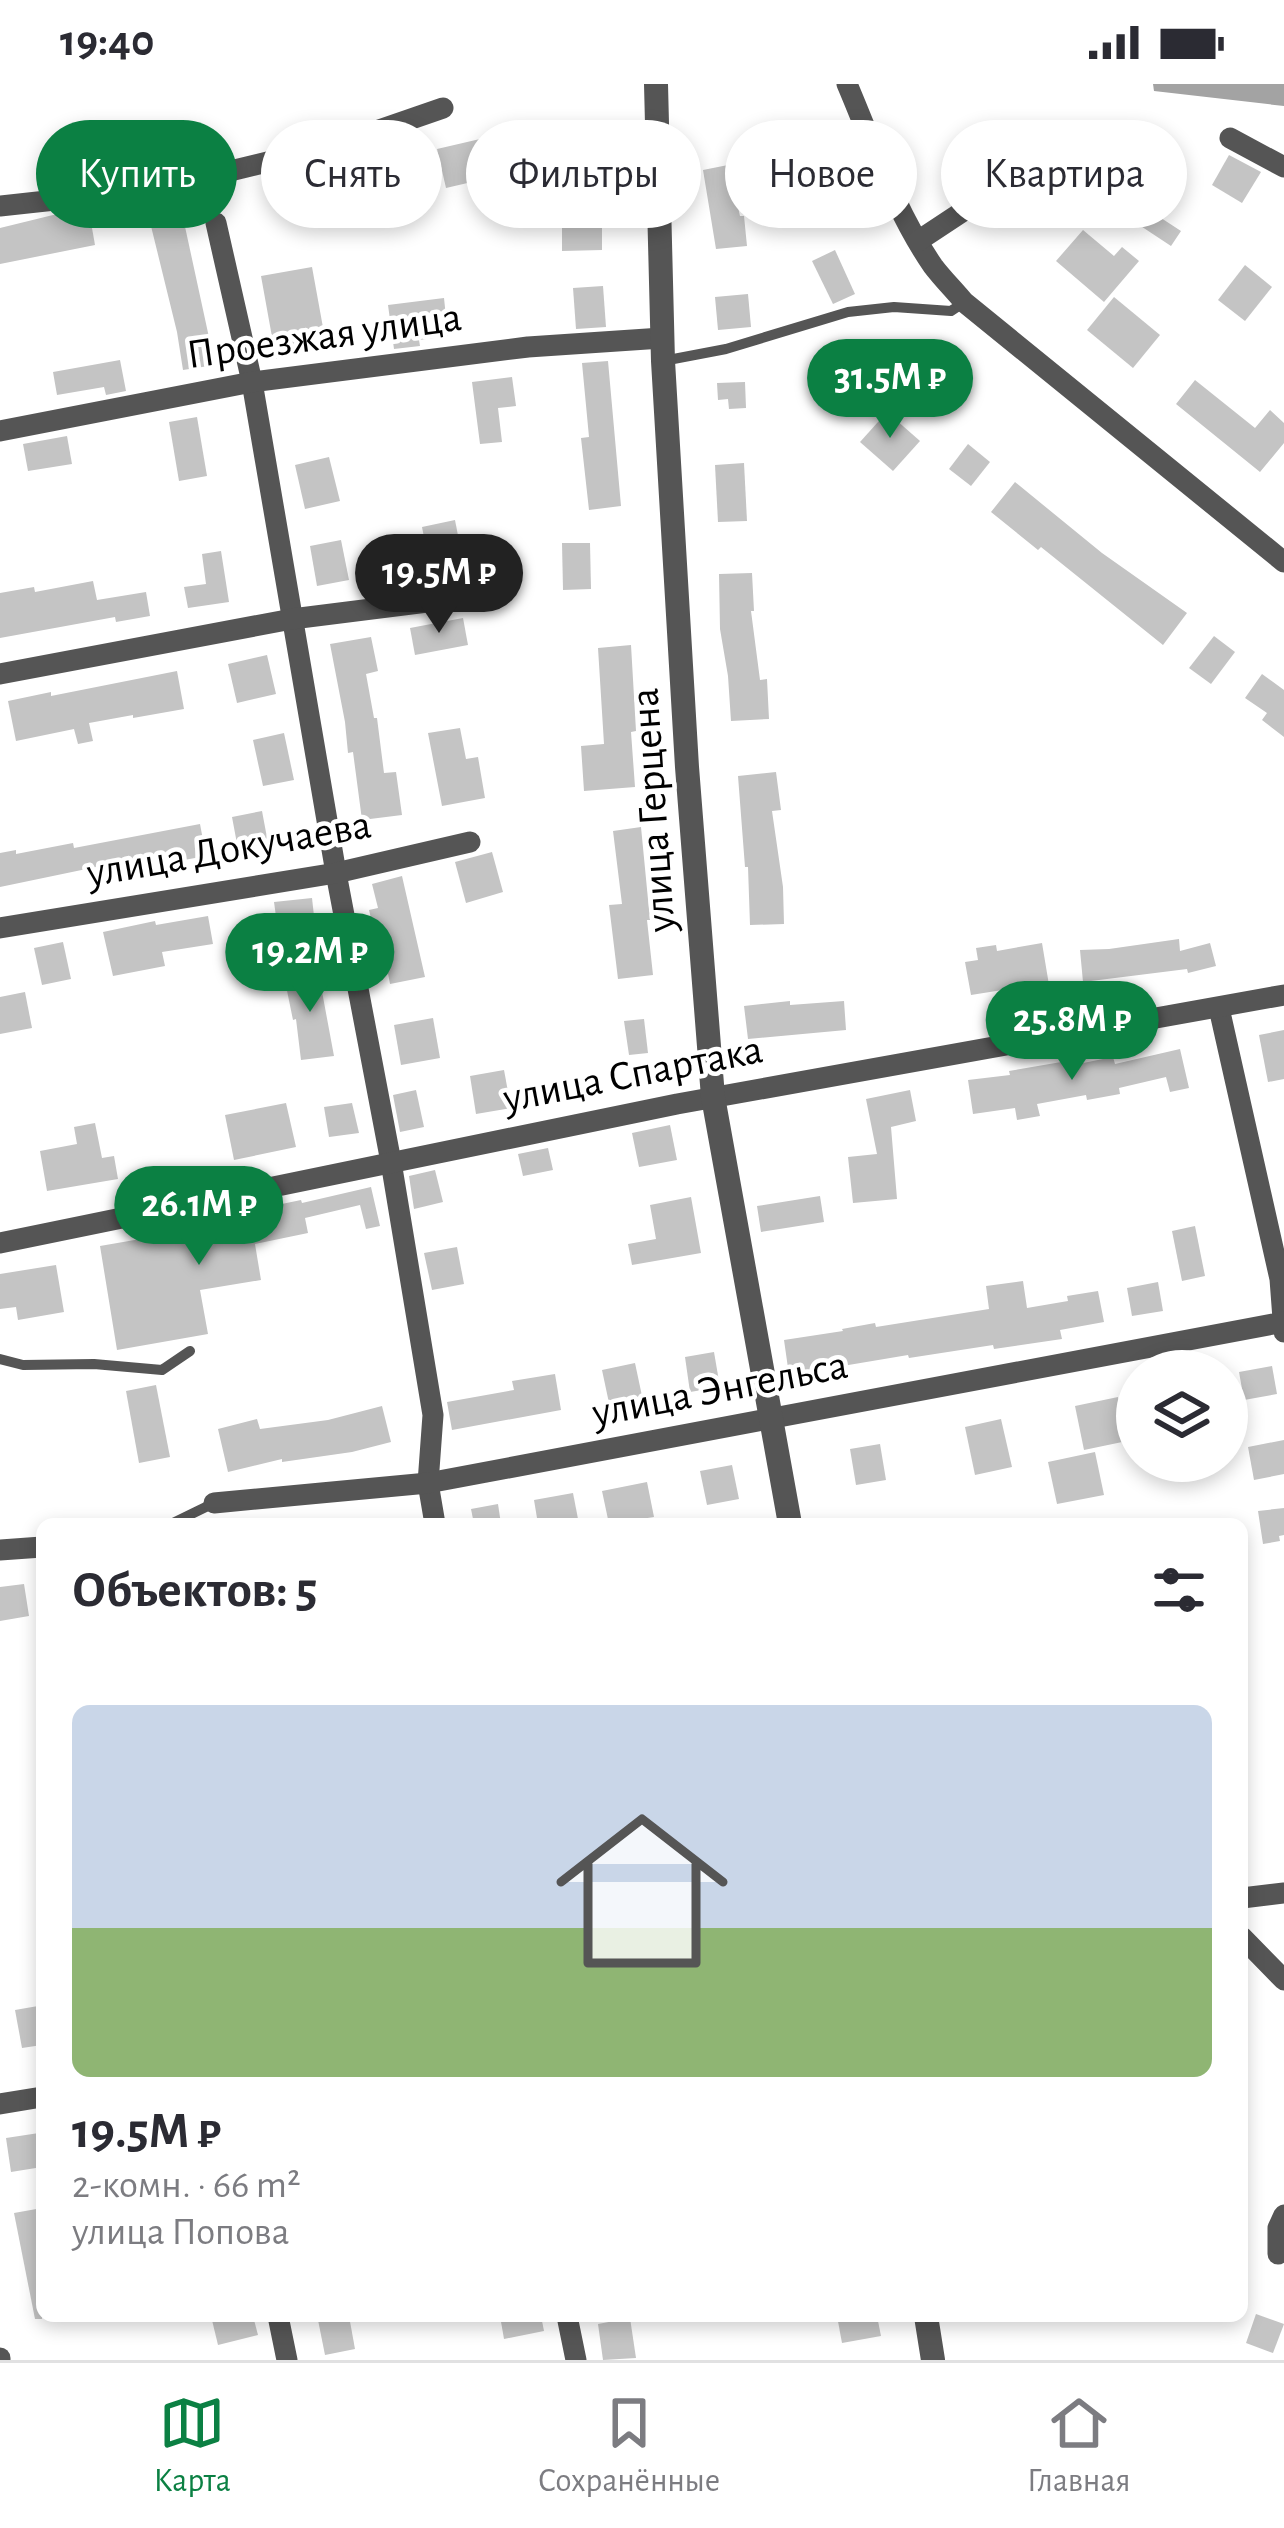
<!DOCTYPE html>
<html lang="ru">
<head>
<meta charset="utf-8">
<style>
	:root { --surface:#fff; --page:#f2f2f3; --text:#2b2b33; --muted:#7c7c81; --line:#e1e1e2; --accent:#0b8043 }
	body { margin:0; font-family:"Alegreya Sans",sans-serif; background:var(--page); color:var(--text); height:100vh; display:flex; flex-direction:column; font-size:45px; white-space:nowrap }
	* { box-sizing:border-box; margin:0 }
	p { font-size:39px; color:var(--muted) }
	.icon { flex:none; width:66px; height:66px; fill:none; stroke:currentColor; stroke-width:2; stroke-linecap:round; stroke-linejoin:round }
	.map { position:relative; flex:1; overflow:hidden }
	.drawer { position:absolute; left:36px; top:1434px; width:1212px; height:804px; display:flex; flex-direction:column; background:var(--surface); border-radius:18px; box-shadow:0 6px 18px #0003 }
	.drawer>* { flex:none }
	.banner { position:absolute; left:36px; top:36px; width:1212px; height:108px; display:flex; gap:24px }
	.tools { position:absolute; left:1116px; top:1266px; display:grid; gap:24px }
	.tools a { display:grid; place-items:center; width:132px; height:132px; border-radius:50%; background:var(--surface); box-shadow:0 6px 18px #0003; font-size:60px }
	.price { position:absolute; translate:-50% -102px; padding:0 27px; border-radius:42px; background:var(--accent); color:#fff; font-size:39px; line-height:78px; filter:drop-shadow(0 3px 6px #0008) }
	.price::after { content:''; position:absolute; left:50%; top:72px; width:36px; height:27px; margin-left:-18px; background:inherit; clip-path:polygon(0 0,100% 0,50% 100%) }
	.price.on { background:#222; color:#fff }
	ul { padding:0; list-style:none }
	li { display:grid; align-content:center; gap:24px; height:636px; padding:0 36px }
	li+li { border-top:3px solid var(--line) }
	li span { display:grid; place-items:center; height:372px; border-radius:18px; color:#555 }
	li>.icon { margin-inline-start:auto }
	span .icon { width:216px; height:216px; fill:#fffc; stroke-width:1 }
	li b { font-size:51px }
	h2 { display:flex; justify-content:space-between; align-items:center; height:144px; padding:0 36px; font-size:51px }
	.tag { padding:0 42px; border-radius:54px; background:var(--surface); box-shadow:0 6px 18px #0003; font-size:42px; line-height:108px }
	.tag.on { background:var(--accent); color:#fff }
	.status { display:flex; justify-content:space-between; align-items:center; height:84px; padding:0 60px; background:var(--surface); direction:ltr }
	.status svg { height:33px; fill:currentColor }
	.tab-bar { display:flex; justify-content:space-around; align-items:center; height:168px; border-top:3px solid var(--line); background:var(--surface); font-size:33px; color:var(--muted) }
	.tab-bar a { display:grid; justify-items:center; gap:6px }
	.tab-bar .on { color:var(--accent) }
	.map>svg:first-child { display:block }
	.water { fill:#a3a3a3 }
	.building { fill:#c4c4c4 }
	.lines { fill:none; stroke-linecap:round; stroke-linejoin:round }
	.service { stroke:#555; stroke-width:10 }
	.minor { stroke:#555; stroke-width:21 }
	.tertiary { stroke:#555; stroke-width:24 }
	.labels { text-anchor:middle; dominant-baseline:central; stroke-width:9; stroke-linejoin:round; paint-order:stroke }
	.street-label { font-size:42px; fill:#000; stroke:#fff }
</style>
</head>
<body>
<div class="status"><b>19:40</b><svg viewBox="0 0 49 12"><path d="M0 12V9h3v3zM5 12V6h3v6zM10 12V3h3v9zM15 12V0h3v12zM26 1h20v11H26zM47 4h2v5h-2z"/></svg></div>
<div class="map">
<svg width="1284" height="2276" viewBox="0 0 1284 2276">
	<rect width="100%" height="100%" fill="#fff"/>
	<path class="water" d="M1153,0H1284V22L1154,7Z"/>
	<g class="building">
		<path d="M595,50L600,100L568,103L564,52Z"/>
		<path d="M480,55L489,94L446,104L437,65Z"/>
		<path d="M1075,65L1108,87L1117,73L1153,97L1138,119L1181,147L1171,162L1059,88Z"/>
		<path d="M1229,71L1261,88L1242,119L1212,101Z"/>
		<path d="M402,80L411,110L379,119L371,89Z"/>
		<path d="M728,81L740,132H744L747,162L716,165L703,86Z"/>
		<path d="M179,115L215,281L183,286L177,248L150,138L159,136L155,120Z"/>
		<path d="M89,127L95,161L0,180V144L53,131Z"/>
		<path d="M562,129H602V166L562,167Z"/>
		<path d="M1083,146L1114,172L1122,163L1139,177L1104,218L1056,177Z"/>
		<path d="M835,166L855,210L833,220L812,177Z"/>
		<path d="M1245,181L1272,203L1245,237L1218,216Z"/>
		<path d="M312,183L324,249L306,253L309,269L276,275L261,192Z"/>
		<path d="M603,202L606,243L576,245L573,204Z"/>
		<path d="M748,210L751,243L718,246L715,213Z"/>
		<path d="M1114,213L1160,251L1133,284L1087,246Z"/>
		<path d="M444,214L448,252L419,256L420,262L394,265L388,221Z"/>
		<path d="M859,260L883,281L862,305L838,284Z"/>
		<path d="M120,276L126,307L106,311L104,303L57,311L53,288Z"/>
		<path d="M608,277L621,422L589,426L581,354L589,353L582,279Z"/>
		<path d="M512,293L516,322L498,324L502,358L480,360L472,298Z"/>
		<path d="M1195,296L1255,344L1270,326L1284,339V359L1260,388L1176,320Z"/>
		<path d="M745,298L746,324L729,325L728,315L718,316L717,299Z"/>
		<path d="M887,328L920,357L893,387L860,358Z"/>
		<path d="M197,333L207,392L179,397L169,338Z"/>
		<path d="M67,352L72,380L28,387L23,360Z"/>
		<path d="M968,360L990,378L971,402L949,385Z"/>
		<path d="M329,373L340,417L305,425L295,381Z"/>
		<path d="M744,379L747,437L718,438L715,381Z"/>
		<path d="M1015,398L1102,469L1187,529L1163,561L1041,463L1038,466L991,428Z"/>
		<path d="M455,436L462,472L429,479L422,443Z"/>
		<path d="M341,456L349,496L317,502L310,462Z"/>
		<path d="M562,459H590L591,505L563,506Z"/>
		<path d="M221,467L229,518L188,524L184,503L206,500L202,470Z"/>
		<path d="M752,489L754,527H751L760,596L767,595L769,635L731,637L728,592L720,545L719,490Z"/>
		<path d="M93,497L97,516L146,508L150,532L116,538L115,533L0,554V509L34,503L35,508Z"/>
		<path d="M463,534L468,561L415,571L410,544Z"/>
		<path d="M1214,552L1235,568L1211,600L1189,584Z"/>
		<path d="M371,553L378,587L366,590L374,634H377L384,689L396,688L402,731L362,736L353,668L348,669L345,638L330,560Z"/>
		<path d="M631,561L636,647L631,648L635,703L584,707L581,662L604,660L598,564Z"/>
		<path d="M267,571L276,610L237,619L228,580Z"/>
		<path d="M177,587L184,625L133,634V631L89,639L93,657L78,660L74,645L16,657L8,617L51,608V612Z"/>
		<path d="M1262,590L1284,606V653L1262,636L1267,629L1245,614Z"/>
		<path d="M460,644L466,675L478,673L485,714L442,722L428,649Z"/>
		<path d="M284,649L294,696L263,702L253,656Z"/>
		<path d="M776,688L781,726L772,727L783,803L784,840L750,841L748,783H745L738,692Z"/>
		<path d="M262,727L268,759L238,765L232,733Z"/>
		<path d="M200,740L206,772L151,782L149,775L96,786V783L0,803V769L16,766V770L73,759L74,764Z"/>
		<path d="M641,743L650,836H647L653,891L618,895L609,821L622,820L613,747Z"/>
		<path d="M492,768L503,808L466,819L455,778Z"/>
		<path d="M402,792L425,893L390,900L381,853L376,855L369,826L378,824L372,800Z"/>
		<path d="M312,814L316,850L279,854L274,818Z"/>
		<path d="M208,832L213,860L162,868L165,882L113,892L103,848L155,837L156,841Z"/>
		<path d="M1179,855L1180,867L1210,859L1216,882L1188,889L1187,885L1083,898L1080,866L1109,865Z"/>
		<path d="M63,858L71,895L42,901L34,864Z"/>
		<path d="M1042,859L1051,913L1018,919L1015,904L971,911L965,878L978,876L976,864L996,861L997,867Z"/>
		<path d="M318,886L334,972L301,976L296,935L293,936L284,892Z"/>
		<path d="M25,908L32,944L0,950V913Z"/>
		<path d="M790,917V921L844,917L846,946L748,955L744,922Z"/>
		<path d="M433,934L440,974L401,981L394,941Z"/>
		<path d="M644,935L648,969L629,971L624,937Z"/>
		<path d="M1284,946V995L1268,998L1259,951Z"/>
		<path d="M1180,965L1189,1004L1170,1008L1166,993L1119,1004L1120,1010L1087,1016L1086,1011L1037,1020L1040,1032L1017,1036L1015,1024L973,1030L968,996L1010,991L1009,987L1067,977L1068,982L1113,973L1115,980Z"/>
		<path d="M504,986L511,1024L476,1030L470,992Z"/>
		<path d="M416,1006L424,1043L400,1048L393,1011Z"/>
		<path d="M910,1006L916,1037L891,1043L897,1115L853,1119L848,1073L877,1070L866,1015Z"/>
		<path d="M286,1019L296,1063L234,1076L225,1031Z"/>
		<path d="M352,1019L359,1049L329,1053L324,1023Z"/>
		<path d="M95,1039L102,1074L114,1072L118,1095L47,1107L40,1067L77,1060L74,1043Z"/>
		<path d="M670,1041L677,1076L639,1083L632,1049Z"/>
		<path d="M548,1064L553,1086L523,1092L518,1070Z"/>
		<path d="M435,1086L443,1118L414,1125L409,1092Z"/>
		<path d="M371,1103L380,1142L366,1145L360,1121L305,1134L308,1149L255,1160L261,1196L200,1206L208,1250L117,1266L100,1162L274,1132L272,1122L301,1116L302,1119Z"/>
		<path d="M820,1112L824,1138L761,1148L757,1122Z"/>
		<path d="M691,1113L701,1169L632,1181L628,1160L656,1155L650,1121Z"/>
		<path d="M1195,1142L1205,1192L1182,1197L1172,1147Z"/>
		<path d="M457,1163L464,1200L432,1206L424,1169Z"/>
		<path d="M56,1181L64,1228L18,1236L16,1223L0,1225V1190Z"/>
		<path d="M1023,1197L1027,1224L1068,1217L1067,1212L1098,1207L1104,1238L1060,1246L1062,1255L994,1265L993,1261L909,1274L908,1271L789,1291L784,1256L843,1247L842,1245L875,1239L876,1243L989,1225L986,1202Z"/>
		<path d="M1158,1198L1163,1227L1132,1232L1127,1204Z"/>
		<path d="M714,1268L720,1303L690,1308L685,1273Z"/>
		<path d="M635,1279L642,1312L609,1319L602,1286Z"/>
		<path d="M1272,1282L1277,1310L1244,1316L1239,1288Z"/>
		<path d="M555,1290L561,1326L452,1346L447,1318L514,1306L512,1297Z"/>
		<path d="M156,1301L170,1373L139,1379L126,1307Z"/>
		<path d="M1118,1313L1127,1357L1084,1366L1075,1322Z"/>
		<path d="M382,1322L391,1358L352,1368L282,1378V1375L228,1388L218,1345L257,1335L260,1345L328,1336Z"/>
		<path d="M1001,1335L1012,1383L975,1391L965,1343Z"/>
		<path d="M1284,1356V1390L1254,1396L1248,1363Z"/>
		<path d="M880,1360L886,1396L856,1401L850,1365Z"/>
		<path d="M1095,1368L1104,1411L1057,1420L1048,1378Z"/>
		<path d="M732,1381L739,1415L707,1421L700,1387Z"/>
		<path d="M647,1398L654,1433L609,1440L602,1407Z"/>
		<path d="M573,1409L579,1440H538L534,1416Z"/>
		<path d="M498,1420L501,1440H474L471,1425Z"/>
		<path d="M1284,1424V1451L1279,1452L1280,1457L1263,1460L1258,1427Z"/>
		<path d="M24,1500L29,1532L0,1537V1503Z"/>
		<path d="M38,1922L42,1961L22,1964L15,1926Z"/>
		<path d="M39,2049L42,2083L11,2088L6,2054Z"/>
		<path d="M42,2124V2235H35L14,2129Z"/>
		<path d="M1256,2230L1284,2240L1273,2269L1246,2259Z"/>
		<path d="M211,2232H253L258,2251L218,2261Z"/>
		<path d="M337,2232H349L355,2265L325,2271L318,2236Z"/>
		<path d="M500,2232H541L544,2247L504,2255Z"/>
		<path d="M837,2232H877L881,2252L842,2259Z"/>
		<path d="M630,2234L636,2274L603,2276L598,2240Z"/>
	</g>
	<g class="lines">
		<g class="service">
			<path d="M663,277L726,265L848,228L894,223L951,227L963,219"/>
			<path d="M0,1275L23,1281L94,1280L162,1286L190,1267"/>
			<path d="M171,1440L214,1419"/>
		</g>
		<g class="minor">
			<path d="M847,0C873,61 895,127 933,182C942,194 954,206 964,218L1284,478"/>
			<path d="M1230,54L1284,83"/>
			<path d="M0,122L156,105L333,62L443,24"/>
			<path d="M216,139L252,298L336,789L391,1078L433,1331L428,1399L435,1440"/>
			<path d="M918,157L1021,89"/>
			<path d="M0,347L252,298L528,263L662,254"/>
			<path d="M0,590L292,535L483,511"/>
			<path d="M0,844L336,789L470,758"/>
			<path d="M1219,924L1280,1195L1284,1248"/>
			<path d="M0,1159L677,1020L1284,911"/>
			<path d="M214,1419L428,1399L1284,1238"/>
			<path d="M0,1466L42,1463"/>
			<path d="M1242,1814L1284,1809"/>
			<path d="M1242,1853L1284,1896"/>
			<path d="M0,2020L42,2013"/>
			<path d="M1278,2170V2144L1284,2131"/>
			<path d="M278,2232L287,2276"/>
			<path d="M567,2232L576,2276"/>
			<path d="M0,2274V2276"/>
		</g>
		<g class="tertiary">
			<path d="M656,0L663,277L687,683L713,1013L790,1440"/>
			<path d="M926,2232L933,2276"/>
		</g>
	</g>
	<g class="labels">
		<g class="street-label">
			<text transform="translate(324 252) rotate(-8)">Проезжая улица</text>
			<text transform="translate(653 726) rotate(-94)">улица Герцена</text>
			<text transform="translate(229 765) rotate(-10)">улица Докучаева</text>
			<text transform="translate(633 990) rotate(-11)">улица Спартака</text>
			<text transform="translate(720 1305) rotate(-11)">улица Энгельса</text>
		</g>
	</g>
</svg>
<div class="tools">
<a><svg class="icon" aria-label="layers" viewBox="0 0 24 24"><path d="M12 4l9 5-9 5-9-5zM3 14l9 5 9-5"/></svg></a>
</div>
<b class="price" style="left:890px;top:357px">31.5M ₽</b>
<b class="price on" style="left:439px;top:552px">19.5M ₽</b>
<b class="price" style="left:310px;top:931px">19.2M ₽</b>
<b class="price" style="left:1072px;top:999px">25.8M ₽</b>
<b class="price" style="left:199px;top:1184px">26.1M ₽</b>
<div class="banner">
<a class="tag on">Купить</a>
<a class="tag">Снять</a>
<a class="tag">Фильтры</a>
<a class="tag">Новое</a>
<a class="tag">Квартира</a>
</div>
<section class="drawer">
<h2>Объектов: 5<svg class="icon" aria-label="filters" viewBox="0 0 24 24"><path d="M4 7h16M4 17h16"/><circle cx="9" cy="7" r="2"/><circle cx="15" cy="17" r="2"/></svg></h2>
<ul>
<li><span style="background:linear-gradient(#c9d6e8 60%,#8fb573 0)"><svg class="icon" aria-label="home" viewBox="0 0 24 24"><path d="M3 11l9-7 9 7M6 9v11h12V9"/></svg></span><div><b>19.5M ₽</b><p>2-комн. · 66 m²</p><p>улица Попова</p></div></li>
</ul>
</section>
</div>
<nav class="tab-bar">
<a class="on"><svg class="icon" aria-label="map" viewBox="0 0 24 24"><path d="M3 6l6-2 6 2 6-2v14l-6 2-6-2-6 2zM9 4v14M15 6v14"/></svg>Карта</a>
<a><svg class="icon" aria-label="saved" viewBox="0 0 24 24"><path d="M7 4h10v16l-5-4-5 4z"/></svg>Сохранённые</a>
<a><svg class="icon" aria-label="home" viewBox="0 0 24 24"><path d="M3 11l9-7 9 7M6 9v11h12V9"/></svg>Главная</a>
</nav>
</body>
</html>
